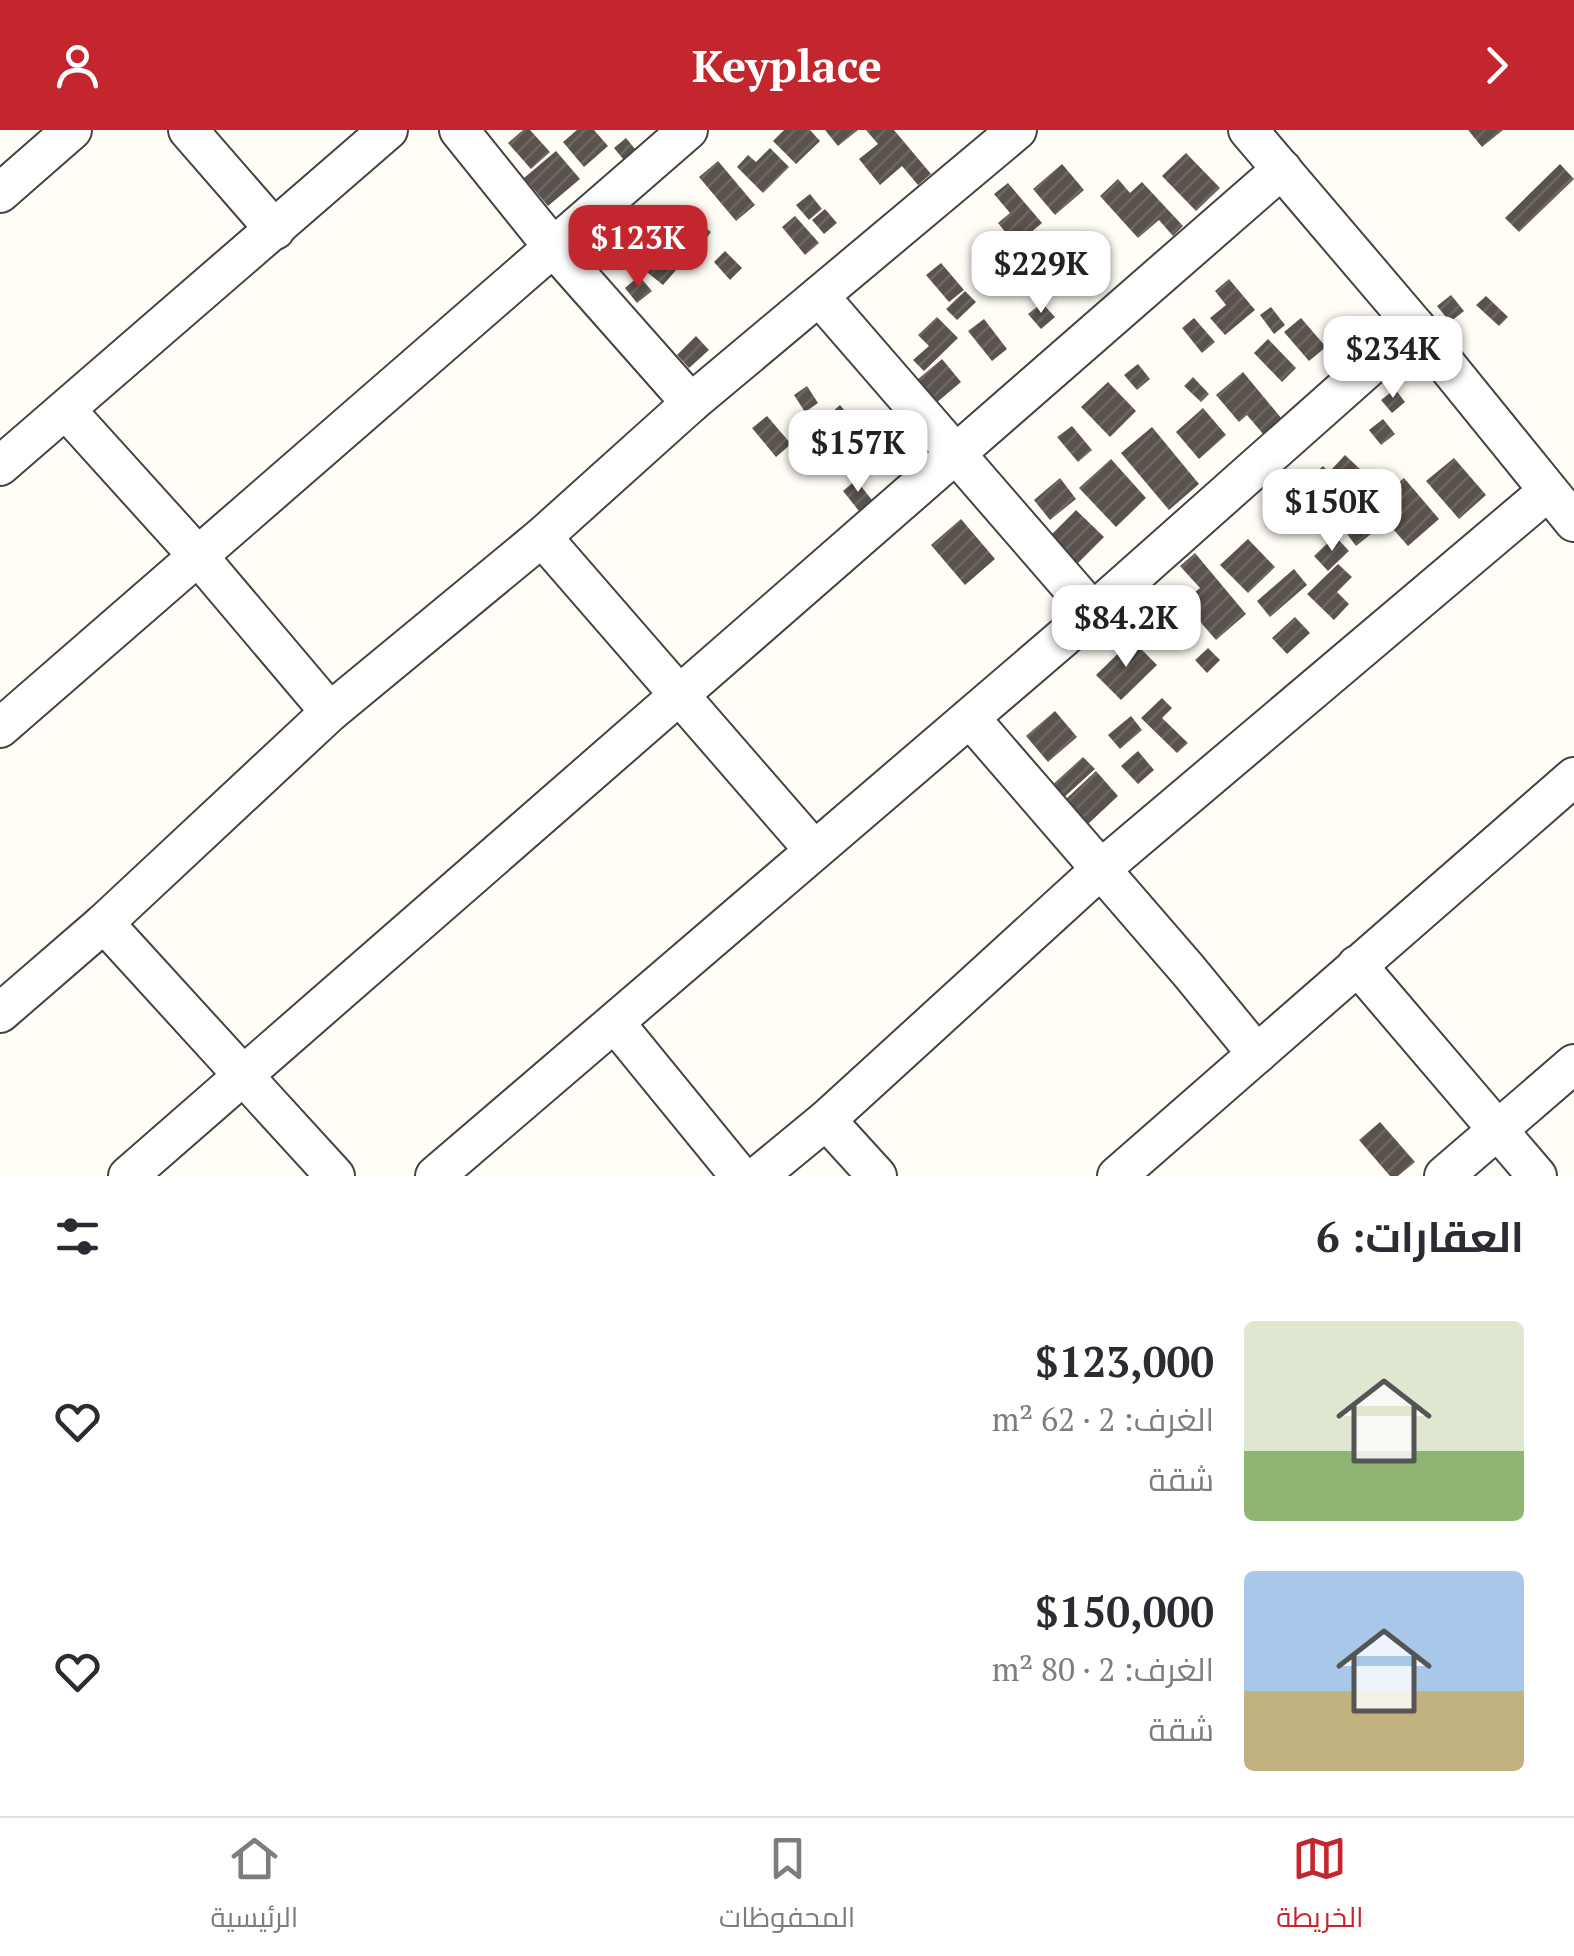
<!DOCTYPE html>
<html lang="ar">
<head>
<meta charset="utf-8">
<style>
	:root { --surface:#fff; --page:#f7f7f7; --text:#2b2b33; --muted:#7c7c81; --line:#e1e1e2; --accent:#c4262e }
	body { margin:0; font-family:"PT Serif",Cairo,serif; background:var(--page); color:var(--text); direction:rtl; height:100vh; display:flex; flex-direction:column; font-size:38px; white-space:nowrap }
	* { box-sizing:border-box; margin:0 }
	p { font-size:32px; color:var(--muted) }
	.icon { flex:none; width:55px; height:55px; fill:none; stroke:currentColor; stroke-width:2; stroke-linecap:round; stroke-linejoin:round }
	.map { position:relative; height:1046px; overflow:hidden; direction:ltr }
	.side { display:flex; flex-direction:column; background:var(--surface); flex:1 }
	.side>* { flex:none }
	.price { position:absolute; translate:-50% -85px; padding:0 22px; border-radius:20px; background:#fff; color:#222; font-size:32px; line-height:65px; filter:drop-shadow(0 2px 5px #0008) }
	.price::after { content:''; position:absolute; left:50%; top:60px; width:30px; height:22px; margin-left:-15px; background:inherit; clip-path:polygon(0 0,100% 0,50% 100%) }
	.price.on { background:var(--accent); color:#fff }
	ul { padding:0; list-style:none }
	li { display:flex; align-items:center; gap:30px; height:250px; padding:0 50px }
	li span { display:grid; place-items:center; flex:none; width:280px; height:200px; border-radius:10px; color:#555 }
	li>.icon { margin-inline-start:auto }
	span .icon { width:120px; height:120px; fill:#fffc; stroke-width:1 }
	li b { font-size:42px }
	h2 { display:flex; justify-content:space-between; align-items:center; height:120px; padding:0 50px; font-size:42px }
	header { display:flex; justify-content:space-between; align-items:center; height:130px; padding:0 50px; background:var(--accent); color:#fff; font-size:45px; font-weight:700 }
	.dock { display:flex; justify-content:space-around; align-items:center; height:140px; border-top:2px solid var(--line); background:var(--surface); font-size:28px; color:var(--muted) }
	.dock a { display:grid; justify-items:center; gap:5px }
	.dock .on { color:var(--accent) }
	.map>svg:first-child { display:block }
	.building { fill:url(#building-hatch) }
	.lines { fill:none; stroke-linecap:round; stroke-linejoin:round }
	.minor-casing { stroke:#444; stroke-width:42 }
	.minor { stroke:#fff; stroke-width:38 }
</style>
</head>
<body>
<header><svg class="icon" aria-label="forward" viewBox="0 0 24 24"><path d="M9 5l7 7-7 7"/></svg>Keyplace<svg class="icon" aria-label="person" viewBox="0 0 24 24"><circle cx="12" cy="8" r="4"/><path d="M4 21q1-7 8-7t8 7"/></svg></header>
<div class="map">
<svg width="1574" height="1046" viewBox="0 0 1574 1046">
	<defs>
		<pattern id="building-hatch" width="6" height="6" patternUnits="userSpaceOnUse" patternTransform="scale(2.5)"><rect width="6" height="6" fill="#5a524d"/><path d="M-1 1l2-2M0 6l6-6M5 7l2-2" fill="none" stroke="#6d6662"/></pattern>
	</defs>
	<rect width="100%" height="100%" fill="#fffdf5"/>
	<g class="building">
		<path d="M523,0H530L550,22L531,39L508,13Z"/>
		<path d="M577,0H594L608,16L584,37L563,12Z"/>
		<path d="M784,0H810L820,11L796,34L773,11Z"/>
		<path d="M825,0H858L838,16Z"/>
		<path d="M866,0H894L931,44L918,55L902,36L880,55L859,29L878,14Z"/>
		<path d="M1468,0H1503L1482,17Z"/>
		<path d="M626,8L640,25L628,35L614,18Z"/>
		<path d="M770,18L789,37L763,63L737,37L748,25L756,32Z"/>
		<path d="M556,21L580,49L548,76L524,48Z"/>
		<path d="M1186,23L1220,58L1196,81L1162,46Z"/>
		<path d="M718,31L755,75L736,91L699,47Z"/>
		<path d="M1062,34L1084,60L1055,85L1033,59Z"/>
		<path d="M1560,34L1574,49L1519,102L1505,88Z"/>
		<path d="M1118,49L1130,63L1142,52L1183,96L1173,106L1159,90L1138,108L1100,66Z"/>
		<path d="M1008,53L1042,93L1016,115L998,93L1010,83L994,64Z"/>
		<path d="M810,64L822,79L809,90L796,75Z"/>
		<path d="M825,79L837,93L824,104L812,90Z"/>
		<path d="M684,81L711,102L687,132L660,111Z"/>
		<path d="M795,86L819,113L805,125L782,97Z"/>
		<path d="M632,94L646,109L627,126L614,112Z"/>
		<path d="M1019,120L1035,139L1023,149L1008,130Z"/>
		<path d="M725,121L742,138L730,150L714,132Z"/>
		<path d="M657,123L677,139L663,155L643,139Z"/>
		<path d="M941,133L964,160L949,172L926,145Z"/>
		<path d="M639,146L652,161L637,173L625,158Z"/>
		<path d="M1229,149L1255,180L1225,205L1210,188L1226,175L1215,161Z"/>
		<path d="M965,161L976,172L957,190L946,179Z"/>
		<path d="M1451,165L1464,181L1450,192L1437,176Z"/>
		<path d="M1486,166L1508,187L1499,196L1476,175Z"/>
		<path d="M1042,173L1055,187L1041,199L1028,184Z"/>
		<path d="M1271,177L1285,195L1274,204L1260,185Z"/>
		<path d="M937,187L958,208L924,241L913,230L929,216L918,205Z"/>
		<path d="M1194,188L1215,212L1202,223L1182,198Z"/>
		<path d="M1301,188L1326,217L1309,231L1284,202Z"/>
		<path d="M984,189L1007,219L992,231L968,201Z"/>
		<path d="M696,206L709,220L689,238L677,225Z"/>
		<path d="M1268,209L1296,238L1282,252L1254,223Z"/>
		<path d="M942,229L961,252L930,278L911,255Z"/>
		<path d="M1138,234L1150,249L1137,260L1124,245Z"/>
		<path d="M1243,242L1282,289L1264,305L1247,285L1239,292L1216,265Z"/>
		<path d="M1193,247L1209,264L1201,272L1184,256Z"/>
		<path d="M1108,252L1136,281L1110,307L1081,277Z"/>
		<path d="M807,256L818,273L805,282L794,265Z"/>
		<path d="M1395,259L1405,272L1392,283L1381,270Z"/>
		<path d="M840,275L850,287L830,303L821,292Z"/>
		<path d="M1203,278L1226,305L1199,329L1176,302Z"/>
		<path d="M869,283L896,316L866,341L839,309Z"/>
		<path d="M767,286L791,314L776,327L752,298Z"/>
		<path d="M1383,289L1395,304L1381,315L1369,300Z"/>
		<path d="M1072,296L1092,320L1078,332L1057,307Z"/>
		<path d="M1152,297L1199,354L1169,380L1121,323Z"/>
		<path d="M818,310L831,322L817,337L804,324Z"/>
		<path d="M1345,325L1361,340L1348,354L1332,339Z"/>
		<path d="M1454,328L1486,365L1459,389L1426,351Z"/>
		<path d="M1111,329L1146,368L1116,397L1079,358Z"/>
		<path d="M1323,336L1350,367L1337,378L1311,347Z"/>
		<path d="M1060,348L1076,369L1050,390L1034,370Z"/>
		<path d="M1404,348L1439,389L1408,416L1372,375Z"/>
		<path d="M856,350L872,370L859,381L843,361Z"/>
		<path d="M1274,364L1296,381L1286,393L1264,376Z"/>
		<path d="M1076,380L1104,407L1073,438L1046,410Z"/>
		<path d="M1364,383L1377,399L1356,416L1344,400Z"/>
		<path d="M961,389L995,429L965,455L931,415Z"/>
		<path d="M1335,406L1349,421L1328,441L1314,426Z"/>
		<path d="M1248,409L1275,437L1248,463L1220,435Z"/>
		<path d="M1195,423L1246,484L1216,510L1183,472L1200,458L1180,436Z"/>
		<path d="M1338,434L1352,447L1337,462L1349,474L1334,490L1307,464Z"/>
		<path d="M1294,439L1307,455L1270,487L1257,471Z"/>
		<path d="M1295,487L1310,503L1287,524L1272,508Z"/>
		<path d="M1132,510L1157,535L1121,570L1096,545Z"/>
		<path d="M1208,518L1220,530L1207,543L1195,530Z"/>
		<path d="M1162,568L1172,578L1162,588L1188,613L1177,623L1141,588Z"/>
		<path d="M1055,581L1077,607L1048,632L1026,606Z"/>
		<path d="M1131,586L1142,600L1120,619L1108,605Z"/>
		<path d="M1138,621L1154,640L1138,654L1121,636Z"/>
		<path d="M1083,627L1095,639L1061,670L1049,658Z"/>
		<path d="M1096,641L1118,666L1088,694L1065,670Z"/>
		<path d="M1380,992L1415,1032L1398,1046H1390L1359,1010Z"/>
	</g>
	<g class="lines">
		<defs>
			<g id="minor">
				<path d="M188,0L275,100"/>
				<path d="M459,0L553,117L691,273"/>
				<path d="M1248,0L1415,196L1574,392"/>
				<path d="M0,63L72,0"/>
				<path d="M819,166L1093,482"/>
				<path d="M66,280L198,426L330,582"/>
				<path d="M0,336L388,0"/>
				<path d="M542,407L814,720"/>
				<path d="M970,588L1188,840L1257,924"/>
				<path d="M0,598L688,0"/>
				<path d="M104,793L335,1046"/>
				<path d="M1357,835L1537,1046"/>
				<path d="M0,883L104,793L330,582L542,407L691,273L1017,0"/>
				<path d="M615,893L740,1046"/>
				<path d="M826,990L877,1046"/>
				<path d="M128,1046L1282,39"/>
				<path d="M435,1046L1093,482L1415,196"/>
				<path d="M758,1046L826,990L1101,739L1548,361"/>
				<path d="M1117,1046L1574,647"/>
				<path d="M1444,1046L1574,934"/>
			</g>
		</defs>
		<use href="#minor" class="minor-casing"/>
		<use href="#minor" class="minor"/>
	</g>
</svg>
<b class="price on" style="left:638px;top:160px">$123K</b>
<b class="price" style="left:1041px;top:186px">$229K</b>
<b class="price" style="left:1393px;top:271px">$234K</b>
<b class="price" style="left:858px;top:365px">$157K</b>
<b class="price" style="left:1332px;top:424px">$150K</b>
<b class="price" style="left:1126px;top:540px">$84.2K</b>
</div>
<section class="side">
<h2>العقارات: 6<svg class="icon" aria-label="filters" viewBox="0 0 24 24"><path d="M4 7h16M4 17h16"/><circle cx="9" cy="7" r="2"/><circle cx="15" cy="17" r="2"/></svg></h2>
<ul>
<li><span style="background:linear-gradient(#dfe7d0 65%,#8fb573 0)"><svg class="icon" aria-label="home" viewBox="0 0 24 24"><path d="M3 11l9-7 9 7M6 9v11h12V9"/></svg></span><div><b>$123,000</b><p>الغرف: 2 · 62 m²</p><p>شقة</p></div><svg class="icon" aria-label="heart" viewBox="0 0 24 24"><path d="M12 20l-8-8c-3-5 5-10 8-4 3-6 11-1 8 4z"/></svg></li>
<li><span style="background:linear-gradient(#a9c7e8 60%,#c2b280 0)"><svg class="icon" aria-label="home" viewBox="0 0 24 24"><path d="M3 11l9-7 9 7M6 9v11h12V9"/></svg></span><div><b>$150,000</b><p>الغرف: 2 · 80 m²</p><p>شقة</p></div><svg class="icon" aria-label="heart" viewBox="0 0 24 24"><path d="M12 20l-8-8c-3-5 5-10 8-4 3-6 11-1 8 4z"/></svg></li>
</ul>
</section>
<nav class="dock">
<a class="on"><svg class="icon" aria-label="map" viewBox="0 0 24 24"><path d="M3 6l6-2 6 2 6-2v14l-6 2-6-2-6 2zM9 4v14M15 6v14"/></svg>الخريطة</a>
<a><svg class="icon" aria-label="saved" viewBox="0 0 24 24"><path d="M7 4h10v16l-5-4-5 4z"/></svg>المحفوظات</a>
<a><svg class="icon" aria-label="home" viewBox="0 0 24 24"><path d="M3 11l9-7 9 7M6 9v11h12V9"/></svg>الرئيسية</a>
</nav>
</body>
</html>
